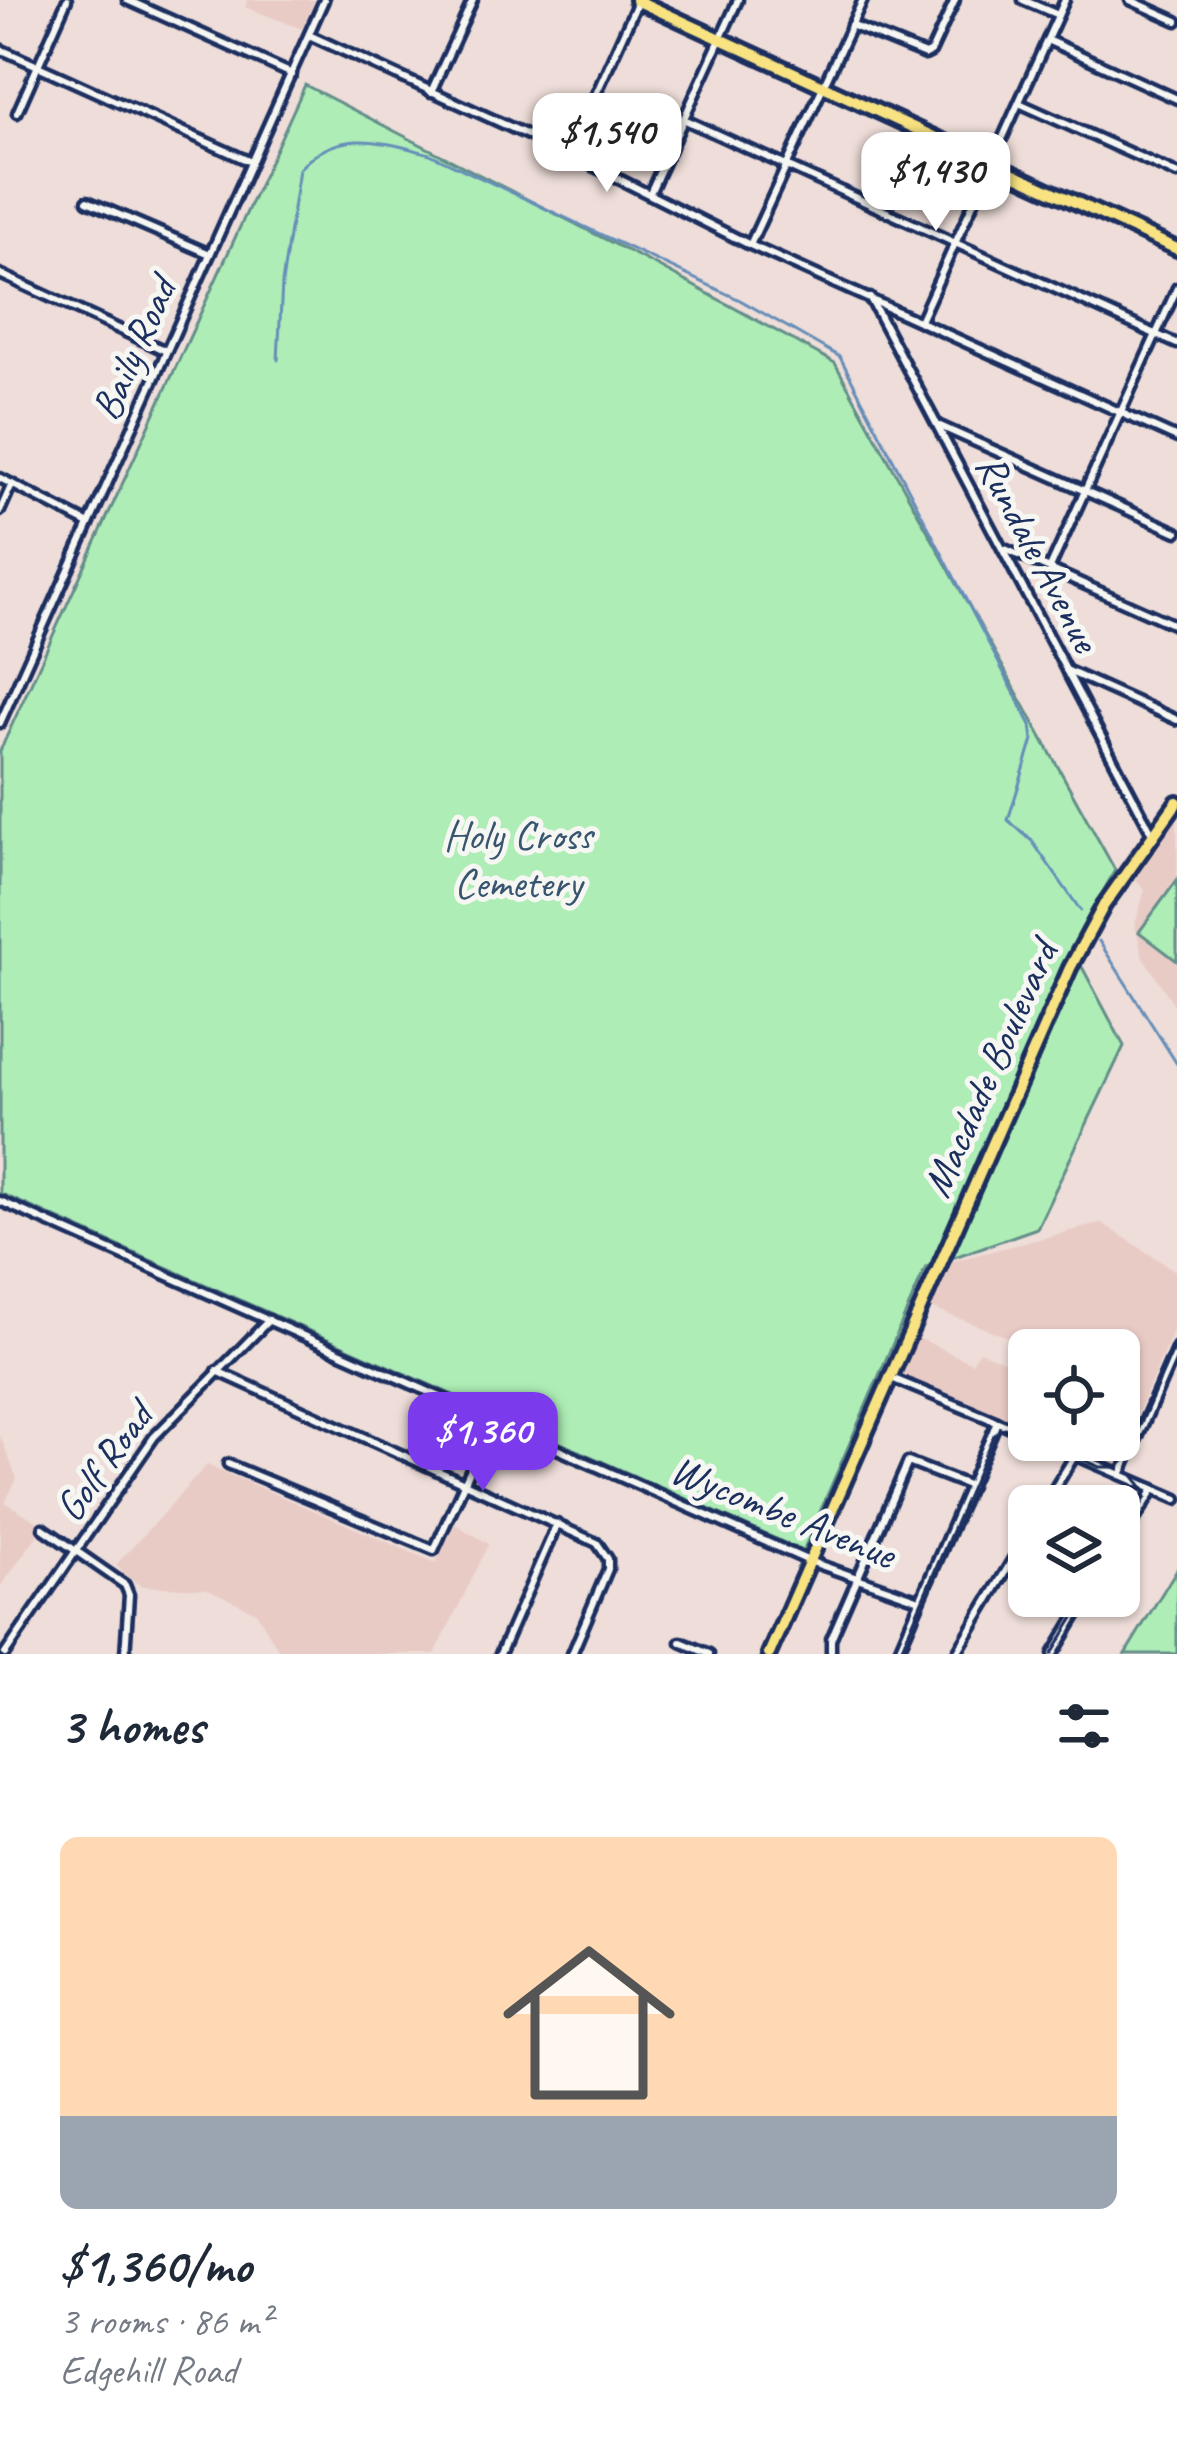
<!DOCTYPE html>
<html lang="en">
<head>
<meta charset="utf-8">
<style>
	:root { --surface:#fff; --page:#f6f6f7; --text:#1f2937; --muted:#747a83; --accent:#7c3aed }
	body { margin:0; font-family:Caveat,sans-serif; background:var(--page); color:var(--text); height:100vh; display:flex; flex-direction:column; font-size:45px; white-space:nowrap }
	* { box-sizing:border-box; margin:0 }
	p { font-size:39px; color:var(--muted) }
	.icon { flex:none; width:66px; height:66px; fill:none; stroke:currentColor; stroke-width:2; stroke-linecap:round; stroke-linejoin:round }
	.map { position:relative; height:1654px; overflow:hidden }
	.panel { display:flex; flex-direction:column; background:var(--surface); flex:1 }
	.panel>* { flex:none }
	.fabs { position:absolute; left:1008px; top:1329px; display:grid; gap:24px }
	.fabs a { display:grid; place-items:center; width:132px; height:132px; border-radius:18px; background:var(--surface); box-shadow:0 3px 9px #0004; font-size:60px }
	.price { position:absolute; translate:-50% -102px; padding:0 27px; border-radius:24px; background:#fff; color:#222; font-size:39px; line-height:78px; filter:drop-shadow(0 3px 6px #0008) }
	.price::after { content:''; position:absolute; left:50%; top:72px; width:36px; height:27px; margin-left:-18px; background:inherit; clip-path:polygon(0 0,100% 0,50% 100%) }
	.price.current { background:var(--accent); color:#fff }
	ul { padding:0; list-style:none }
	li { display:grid; align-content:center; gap:24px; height:636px; padding:0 60px }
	li span { display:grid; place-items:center; height:372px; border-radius:18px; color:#555 }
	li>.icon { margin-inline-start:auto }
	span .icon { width:216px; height:216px; fill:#fffc; stroke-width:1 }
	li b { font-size:51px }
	h2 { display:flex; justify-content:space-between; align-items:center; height:144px; padding:0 60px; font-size:51px }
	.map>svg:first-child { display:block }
	.built { fill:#e9cbc6 }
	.green { fill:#aeeeb6; stroke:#648e8a; stroke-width:3 }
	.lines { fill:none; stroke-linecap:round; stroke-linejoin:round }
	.stream { stroke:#668eb9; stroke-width:3 }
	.street-casing { stroke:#1b2f5e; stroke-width:15 }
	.primary-casing { stroke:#1b2f5e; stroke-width:20 }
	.street { stroke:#f6f6f2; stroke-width:6 }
	.primary { stroke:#f8e281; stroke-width:10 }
	.tram { stroke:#1b2f5e; stroke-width:3 }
	.labels { text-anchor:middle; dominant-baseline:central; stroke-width:10; stroke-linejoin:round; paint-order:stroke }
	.street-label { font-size:42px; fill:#1b2f5e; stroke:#f6f6f2 }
	.park-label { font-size:42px; fill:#385570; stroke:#f6f6f2 }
</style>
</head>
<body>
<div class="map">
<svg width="1177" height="1654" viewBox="0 0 1177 1654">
	<rect width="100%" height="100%" fill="#eeddd8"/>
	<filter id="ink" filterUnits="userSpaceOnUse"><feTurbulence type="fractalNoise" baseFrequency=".00833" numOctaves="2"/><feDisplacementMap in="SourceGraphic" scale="24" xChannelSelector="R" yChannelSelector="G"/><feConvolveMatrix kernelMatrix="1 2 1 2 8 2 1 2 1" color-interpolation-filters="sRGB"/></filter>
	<g filter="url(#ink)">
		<g class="built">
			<path d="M248,0H315L302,29L245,7Z"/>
			<path d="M1177,815V1009L1143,957L1135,925L1145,890L1135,878Z"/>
			<path d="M1102,1223L1177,1272V1322L1115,1465L1051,1440H1119V1350H1043L931,1308L953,1261Z"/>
			<path d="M912,1335L972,1363L979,1351L1029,1371V1431L892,1377Z"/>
			<path d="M0,1435L17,1479L5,1502L44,1526L0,1587Z"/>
			<path d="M207,1465L436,1563L455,1524L489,1544L435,1654H281L256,1612L208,1589L142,1586L130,1579L116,1565Z"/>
		</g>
		<g class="green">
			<path d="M305,85L661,268L835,363L1115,870L1072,948L1124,1046L1037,1228L926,1267L803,1551L0,1193V751Z"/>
			<path d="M1177,880V961L1139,932Z"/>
			<path d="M1177,1569V1654H1125Z"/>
		</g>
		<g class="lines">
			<g class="stream">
				<path d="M278,360L282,283L299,169C338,127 380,141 430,154L740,300L840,357L1031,725L1033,740L1008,820L1032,841L1081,911"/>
				<path d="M1099,941L1177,1064"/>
			</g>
			<defs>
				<g id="street">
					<path d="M127,0L292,74"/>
					<path d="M1023,0L1058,15"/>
					<path d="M1130,0L1177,21"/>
					<path d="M851,25L925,55L931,52L955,0"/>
					<path d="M309,35L569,154L750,245L1177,438"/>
					<path d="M1047,40L1177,99"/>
					<path d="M0,49L251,162"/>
					<path d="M431,92L473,0"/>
					<path d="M1019,103L1177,174"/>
					<path d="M17,113L67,0"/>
					<path d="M683,119L1177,344"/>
					<path d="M569,154L638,1"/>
					<path d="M650,193L738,0"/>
					<path d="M87,201L210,254"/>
					<path d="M750,245L863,0"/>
					<path d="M0,274L166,351"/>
					<path d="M870,298L1153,835"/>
					<path d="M920,321L1065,0"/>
					<path d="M940,426L1177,532"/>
					<path d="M0,478L87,523"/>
					<path d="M0,511L12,484"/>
					<path d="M1005,549L1177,626"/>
					<path d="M1050,568L1177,288"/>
					<path d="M1066,670L1177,720"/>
					<path d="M0,723L324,0"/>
					<path d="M0,1201L809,1561L920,1600"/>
					<path d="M217,1371L597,1543L608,1559V1569L572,1654"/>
					<path d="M889,1377L1029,1435"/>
					<path d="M1040,1440L1177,1499"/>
					<path d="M228,1464L434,1550L493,1420"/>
					<path d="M1121,1475L1177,1347"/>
					<path d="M1044,1506L1075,1455"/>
					<path d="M43,1528L125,1585L129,1595L125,1654"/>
					<path d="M1119,1545L1154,1489"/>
					<path d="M681,1642L709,1654"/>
					<path d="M5,1654L154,1437L269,1320"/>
					<path d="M500,1654L557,1524"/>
					<path d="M831,1654V1639L908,1462L970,1486"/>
					<path d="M897,1654L997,1422"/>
					<path d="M956,1654L1029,1532"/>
					<path d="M1053,1654L1088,1596"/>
				</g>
				<g id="primary">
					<path d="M636,0L1177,249"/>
					<path d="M769,1654L1070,968L1104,905L1177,802"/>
				</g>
			</defs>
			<use href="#street" class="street-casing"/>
			<use href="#primary" class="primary-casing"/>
			<use href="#street" class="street"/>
			<use href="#primary" class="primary"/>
			<g class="tram">
				<path d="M1037,1440L1100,1467H1118L1125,1460L1177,1341"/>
				<path d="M1119,1543L1146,1497L1144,1489L1128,1469L1135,1450"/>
				<path d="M899,1654L993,1436L1004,1428L1029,1436"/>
				<path d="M1052,1654L1087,1596"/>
			</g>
		</g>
	</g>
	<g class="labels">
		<g class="street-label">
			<text transform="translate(134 349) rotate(-66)">Baily Road</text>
			<text transform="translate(1038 553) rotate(62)">Rundale Avenue</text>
			<text transform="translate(990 1069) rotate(-66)">Macdade Boulevard</text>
			<text transform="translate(104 1462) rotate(-54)">Golf Road</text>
			<text transform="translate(783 1512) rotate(22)">Wycombe Avenue</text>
		</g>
		<g class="park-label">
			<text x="518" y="835">Holy Cross<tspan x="518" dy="48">Cemetery</tspan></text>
		</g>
	</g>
</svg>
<div class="fabs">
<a><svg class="icon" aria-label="locate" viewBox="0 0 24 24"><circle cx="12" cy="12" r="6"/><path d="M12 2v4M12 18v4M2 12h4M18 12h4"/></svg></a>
<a><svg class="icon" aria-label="layers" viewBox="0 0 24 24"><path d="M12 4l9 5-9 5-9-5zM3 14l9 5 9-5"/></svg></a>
</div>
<b class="price" style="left:607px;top:195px">$1,540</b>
<b class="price" style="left:936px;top:234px">$1,430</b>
<b class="price current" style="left:483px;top:1494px">$1,360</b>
</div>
<section class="panel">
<h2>3 homes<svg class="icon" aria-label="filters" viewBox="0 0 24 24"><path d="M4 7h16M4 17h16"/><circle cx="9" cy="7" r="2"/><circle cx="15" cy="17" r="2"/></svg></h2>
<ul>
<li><span style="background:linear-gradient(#ffd9b3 75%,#9aa5b1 0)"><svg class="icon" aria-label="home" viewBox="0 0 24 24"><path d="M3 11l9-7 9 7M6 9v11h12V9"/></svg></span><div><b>$1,360/mo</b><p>3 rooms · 86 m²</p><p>Edgehill Road</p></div></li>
</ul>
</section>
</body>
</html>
